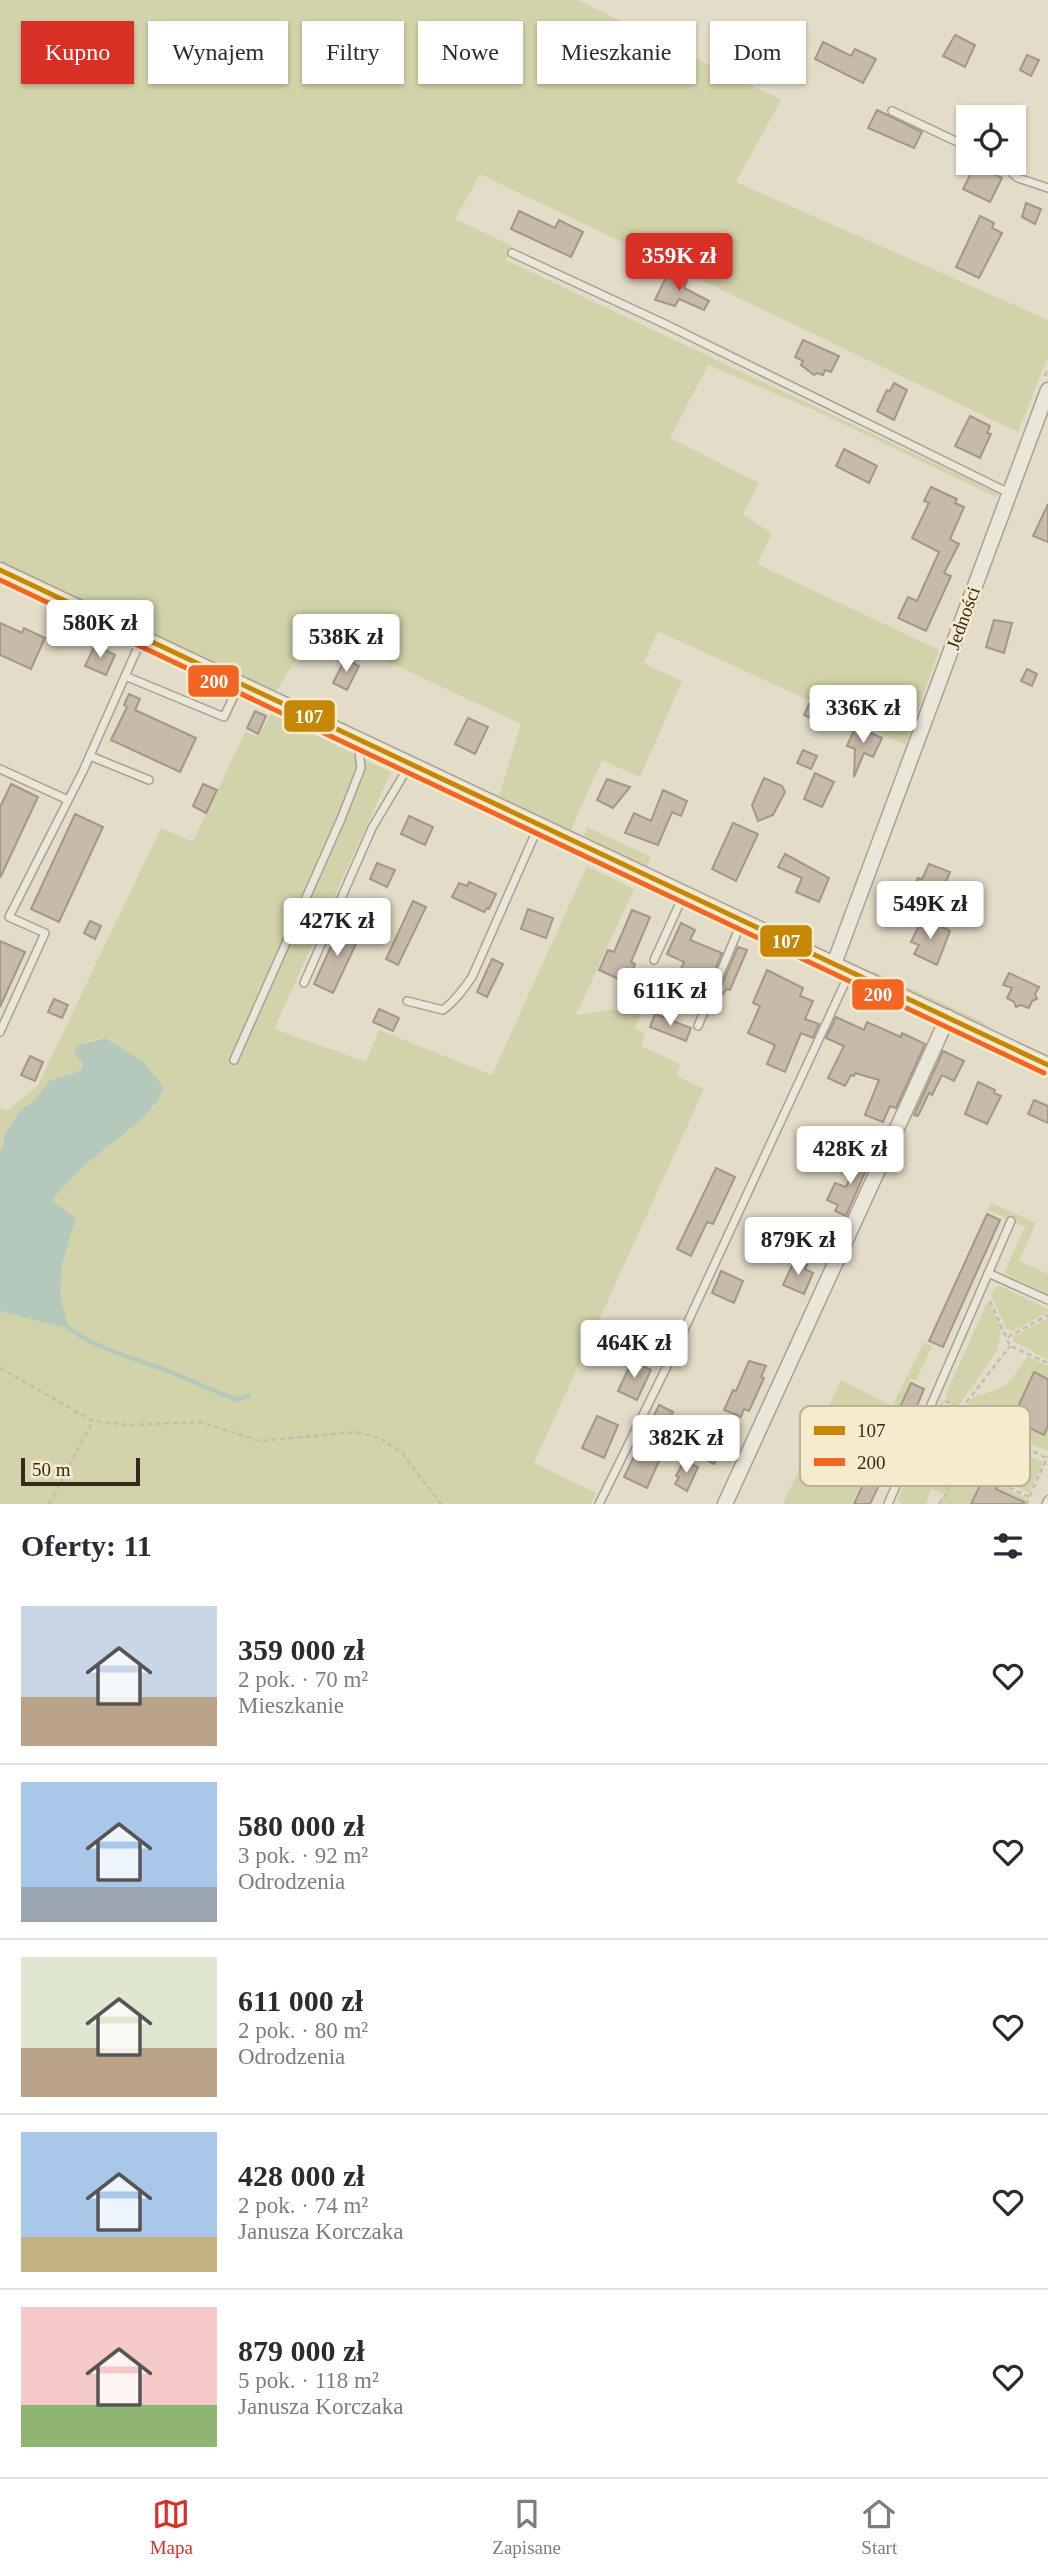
<!DOCTYPE html>
<html lang="pl">
<head>
<meta charset="utf-8">
<style>
	:root { --surface:#fff; --page:#f2f2f3; --text:#2b2b33; --muted:#7c7c81; --line:#e1e1e2; --accent:#d93025 }
	body { margin:0; font-family:"Times New Roman",serif; background:var(--page); color:var(--text); height:100vh; display:flex; flex-direction:column; font-size:26px; white-space:nowrap }
	* { box-sizing:border-box; margin:0 }
	p { font-size:23px; color:var(--muted) }
	.icon { flex:none; width:38px; height:38px; fill:none; stroke:currentColor; stroke-width:2; stroke-linecap:round; stroke-linejoin:round }
	.map { position:relative; height:1504px; overflow:hidden }
	.details { display:flex; flex-direction:column; background:var(--surface); flex:1 }
	.details>* { flex:none }
	.hud { position:absolute; left:21px; top:21px; width:1006px; height:63px; display:flex; gap:14px }
	.buttons { position:absolute; left:956px; top:105px; display:grid; gap:14px }
	.buttons a { display:grid; place-items:center; width:70px; height:70px; border-radius:0px; background:var(--surface); box-shadow:0 2px 5px #0004; font-size:35px }
	.scale { position:absolute; left:21px; bottom:18px; width:119px; box-sizing:border-box; padding-left:7px; border:4px solid #35291b; border-top:0; font-size:19px; line-height:24px; white-space:nowrap; color:#35291b; -webkit-text-stroke:5px #f6ebcd; paint-order:stroke }
	.price { position:absolute; translate:-50% -60px; padding:0 16px; border-radius:7px; background:#fff; color:#222; font-size:23px; line-height:46px; filter:drop-shadow(0 2px 4px #0008) }
	.price::after { content:''; position:absolute; left:50%; top:42px; width:21px; height:16px; margin-left:-10px; background:inherit; clip-path:polygon(0 0,100% 0,50% 100%) }
	.price.on { background:var(--accent); color:#fff }
	ul { padding:0; list-style:none }
	li { display:flex; align-items:center; gap:21px; height:175px; padding:0 21px }
	li+li { border-top:2px solid var(--line) }
	li span { display:grid; place-items:center; flex:none; width:196px; height:140px; border-radius:0px; color:#555 }
	li>.icon { margin-inline-start:auto }
	span .icon { width:84px; height:84px; fill:#fffc; stroke-width:1 }
	li b { font-size:30px }
	h2 { display:flex; justify-content:space-between; align-items:center; height:84px; padding:0 21px; font-size:30px }
	.chip { padding:0 24px; border-radius:0px; background:var(--surface); box-shadow:0 2px 5px #0004; font-size:24px; line-height:63px }
	.chip.on { background:var(--accent); color:#fff }
	.menu { display:flex; justify-content:space-around; align-items:center; height:98px; border-top:2px solid var(--line); background:var(--surface); font-size:19px; color:var(--muted) }
	.menu a { display:grid; justify-items:center; gap:4px }
	.menu .on { color:var(--accent) }
	.map>svg:first-child { display:block }
	.green { fill:#d2d3aa }
	.water { fill:#b5c8bc }
	.lines { fill:none; stroke-linecap:round; stroke-linejoin:round }
	.stream { stroke:#b5c8bc; stroke-width:4.5 }
	.building { fill:#c7baa9; stroke:#a39788; stroke-width:2 }
	.lane-casing { stroke:#a8a092; stroke-width:10 }
	.street-casing { stroke:#a8a092; stroke-width:17 }
	.path { stroke:#c3bdb1; stroke-width:2.5; stroke-dasharray:5 3.5; stroke-linecap:butt }
	.lane { stroke:#ebe6da; stroke-width:7 }
	.street { stroke:#ebe6da; stroke-width:14 }
	.bus-1-casing { stroke:#f6ebcd; stroke-width:10 }
	.bus-2-casing { stroke:#f6ebcd; stroke-width:10 }
	.bus-1 { stroke:#c68707; stroke-width:5 }
	.bus-2 { stroke:#f26522; stroke-width:5 }
	.labels { text-anchor:middle; dominant-baseline:central; stroke-width:5; stroke-linejoin:round; paint-order:stroke }
	.street-label { font-size:19px; fill:#35291b; stroke:#f6ebcd }
	.key { fill:#f6ebcd; stroke:#bcb198; stroke-width:2 }
	.key-label { font-size:19px; fill:#35291b }
	.line-badge { stroke:#f6ebcd; stroke-width:2.5 }
	.badge-label { font-size:19px; text-anchor:middle; font-weight:bold; fill:#fff }
</style>
</head>
<body>
<div class="map">
<svg width="1048" height="1504" viewBox="0 0 1048 1504">
	<rect width="100%" height="100%" fill="#e3dcc8"/>
	<g class="green">
		<path d="M0,0H578L781,100L736,182L1048,320V356L1018,432L480,174L455,219L512,246L506,260L999,494L996,497L814,410L708,365L670,438L759,483L743,514L772,534L757,564L939,650L906,745L658,631L643,663L682,681L640,777L602,760L571,830L499,796L521,724L316,628L276,691L0,561Z"/>
		<path d="M271,714L391,772L274,1029L366,1062L379,1030L492,1075L587,866L634,889L576,1015L645,1005L635,1028L645,1033L641,1046L680,1064L677,1076L704,1089L534,1463L596,1493L591,1504H0V1160L104,1149L131,1129L155,1106L142,1060L105,1038L85,1042L80,1071L49,1081L35,1100L19,1112L4,1135V1143L0,1152V1108L7,1111L38,1085L161,828L193,842L245,732L258,737Z"/>
		<path d="M587,827L651,857L647,867L583,837Z"/>
		<path d="M873,971L985,1023L984,1026L871,973Z"/>
		<path d="M991,1203L1036,1223L1019,1261L1048,1274V1294L1004,1273L1025,1227L987,1210Z"/>
		<path d="M1000,1286L1048,1309V1312L1013,1331L1007,1330L991,1295L996,1287Z"/>
		<path d="M988,1301L1001,1328L998,1349L955,1411L951,1409L946,1394Z"/>
		<path d="M1048,1318V1360L1013,1341V1337Z"/>
		<path d="M924,1342L932,1346L916,1380L911,1379L899,1408L918,1418L891,1480L868,1469L852,1504H783L841,1380L892,1406Z"/>
		<path d="M1027,1356L1048,1366V1378L1034,1372L1012,1419L993,1411L971,1459L1003,1474L1015,1449L1043,1462L1029,1493L959,1459L955,1469L963,1467L1026,1498L1023,1504L982,1482L971,1504H939L944,1494L931,1489L926,1504H903L897,1501L942,1400L950,1417L958,1420L973,1397C1009,1387 1006,1388 1027,1356Z"/>
		<path d="M1026,1426L1044,1435L1048,1427V1451L1020,1440Z"/>
	</g>
	<path class="water" d="M105,1038L142,1060L164,1088C150,1118 128,1130 103,1150C84,1165 67,1182 52,1200L76,1219L62,1263L60,1296L69,1329L0,1311V1152L4,1143V1135L19,1112L35,1100L49,1081L80,1071L83,1064L74,1052L78,1045Z"/>
	<g class="lines">
		<path class="stream" d="M65,1325C94,1349 129,1356 163,1369C189,1379 212,1391 238,1400L249,1395"/>
	</g>
	<g class="building">
		<path d="M955,35L975,45L965,67L943,56Z"/>
		<path d="M823,42L851,56L855,49L876,59L863,83L815,59Z"/>
		<path d="M1027,55L1039,60L1031,76L1020,70Z"/>
		<path d="M877,110L922,132L914,148L868,128Z"/>
		<path d="M975,165L1002,178L990,202L963,189Z"/>
		<path d="M1026,203L1041,209L1035,224L1022,217Z"/>
		<path d="M519,211L555,228L559,220L583,232L571,257L511,229Z"/>
		<path d="M980,216L994,223L992,228L1002,233L979,278L956,267Z"/>
		<path d="M668,273L687,281L684,288L709,301L704,310L679,299L675,306L655,300Z"/>
		<path d="M803,340L839,356L831,372L825,370L823,375L817,373L814,375L801,365L803,361L795,357Z"/>
		<path d="M894,383L907,390L894,420L877,411L887,390L890,391Z"/>
		<path d="M970,416L990,426L987,433L991,434L980,458L955,446Z"/>
		<path d="M844,449L877,466L869,483L836,466Z"/>
		<path d="M931,487L957,499L955,503L964,507L950,539L959,544L944,573L951,576L926,631L898,618L908,597L917,601L939,552L912,538L929,503L924,501Z"/>
		<path d="M1048,504V542L1033,536Z"/>
		<path d="M994,620L1012,623L1004,653L986,647Z"/>
		<path d="M0,623L22,633L24,628L45,638L31,669L0,655Z"/>
		<path d="M95,645L115,655L106,675L85,666Z"/>
		<path d="M345,659L359,666L347,690L333,683Z"/>
		<path d="M1027,669L1037,674L1032,686L1021,681Z"/>
		<path d="M129,694L140,699L135,710L196,738L180,772L111,740L127,707L124,705Z"/>
		<path d="M809,704L833,715L828,726L804,715Z"/>
		<path d="M255,711L266,716L258,734L247,728Z"/>
		<path d="M468,718L488,727L475,754L455,744Z"/>
		<path d="M856,726L882,738L873,757L864,753L854,777L855,749L847,746Z"/>
		<path d="M803,750L817,756L811,769L797,763Z"/>
		<path d="M815,773L834,782L822,807L804,799Z"/>
		<path d="M764,778L782,786L785,792L773,815L758,821L752,805Z"/>
		<path d="M607,779L630,787L613,808L597,800Z"/>
		<path d="M11,784L38,797L0,878V807Z"/>
		<path d="M203,784L217,790L206,813L193,806Z"/>
		<path d="M663,790L687,801L681,816L672,812L658,845L625,833L634,813L651,821Z"/>
		<path d="M75,814L103,827L59,922L31,909Z"/>
		<path d="M409,816L433,827L425,845L401,834Z"/>
		<path d="M733,823L758,834L736,881L712,869Z"/>
		<path d="M785,854L829,878L819,902L796,892L802,878L778,867Z"/>
		<path d="M377,863L395,870L387,887L370,879Z"/>
		<path d="M929,864L950,872L938,900L913,889L918,878L922,879Z"/>
		<path d="M469,882L496,894L489,909L487,908L484,912L452,897L459,883L467,886Z"/>
		<path d="M413,901L426,907L398,965L386,959Z"/>
		<path d="M528,909L553,918L546,938L521,929Z"/>
		<path d="M632,910L650,917L631,962L635,964L630,978L625,976L623,981L599,970L608,950L614,952Z"/>
		<path d="M923,917L950,931L937,965L914,954L919,945L911,942Z"/>
		<path d="M90,921L101,926L95,939L84,933Z"/>
		<path d="M681,923L695,930L690,940L722,953L705,994L685,986L690,972L681,969L684,962L667,954Z"/>
		<path d="M341,924L361,933L333,993L314,984Z"/>
		<path d="M0,941L25,952L0,1007Z"/>
		<path d="M738,947L747,950L730,990L727,989L719,999L716,998Z"/>
		<path d="M492,959L503,964L487,997L477,992Z"/>
		<path d="M767,970L803,988L800,996L813,1001L805,1019L819,1024L813,1038L801,1033L785,1072L767,1064L775,1045L748,1033L760,1006L753,1003Z"/>
		<path d="M1009,973L1039,987L1035,994L1037,999L1032,1001L1029,1008L1021,1005L1016,1007L1014,1002L1007,998L1012,988L1003,985Z"/>
		<path d="M54,999L68,1005L62,1018L48,1012Z"/>
		<path d="M379,1009L399,1018L393,1031L373,1022Z"/>
		<path d="M655,1014L691,1028L686,1041L650,1027Z"/>
		<path d="M836,1017L864,1030L867,1022L901,1037L902,1033L925,1044L896,1108L890,1106L883,1122L865,1115L879,1080L855,1073L854,1076L851,1075L845,1086L828,1078L844,1046L826,1038Z"/>
		<path d="M943,1051L964,1061L954,1081L942,1075L932,1095L929,1093L918,1116L914,1115Z"/>
		<path d="M30,1056L43,1062L35,1081L21,1075Z"/>
		<path d="M978,1082L995,1090L994,1093L1001,1096L987,1124L965,1114Z"/>
		<path d="M1034,1100L1048,1106V1123L1028,1114Z"/>
		<path d="M862,1151L872,1156L846,1216L835,1211L838,1205L827,1200L835,1183L846,1187Z"/>
		<path d="M716,1168L735,1177L713,1224L707,1222L691,1256L677,1249Z"/>
		<path d="M987,1214L1000,1220L943,1347L929,1341Z"/>
		<path d="M795,1259L807,1265L805,1269L813,1273L804,1294L783,1285Z"/>
		<path d="M721,1271L743,1281L734,1303L712,1293Z"/>
		<path d="M632,1361L651,1370L637,1400L618,1391Z"/>
		<path d="M749,1361L766,1366L761,1377L764,1378L749,1411L744,1409L741,1417L724,1410L733,1390L736,1391Z"/>
		<path d="M1034,1372L1048,1379V1426L1044,1435L1026,1426L996,1489L1028,1504H971L989,1467L971,1459L994,1411L1012,1420Z"/>
		<path d="M911,1383L924,1389L914,1413L900,1407Z"/>
		<path d="M659,1405L673,1412L653,1458L659,1461L647,1488L624,1477Z"/>
		<path d="M597,1416L618,1425L604,1458L582,1448Z"/>
		<path d="M712,1436L724,1441L714,1464L702,1458Z"/>
		<path d="M684,1461L698,1467L687,1491L675,1484L679,1477L676,1476Z"/>
		<path d="M869,1471L883,1477L870,1504H854Z"/>
	</g>
	<g class="lines">
		<defs>
			<g id="lane">
				<path d="M892,111L968,147"/>
				<path d="M1000,163L1018,178L1048,188"/>
				<path d="M512,253L667,325L1009,493"/>
				<path d="M125,676L224,717L240,683"/>
				<path d="M90,756L149,780"/>
				<path d="M0,769L68,800"/>
				<path d="M654,960L684,894"/>
				<path d="M304,983L372,828L410,764"/>
				<path d="M407,1001L443,1010C455,1001 463,990 472,977L539,825"/>
				<path d="M698,1026L742,921"/>
				<path d="M0,1032L45,933L9,917L83,771L142,638"/>
				<path d="M234,1060L341,819L361,768L359,751L361,741"/>
				<path d="M988,1273L1048,1300"/>
				<path d="M599,1504L672,1356L850,972"/>
				<path d="M888,1504L1011,1221"/>
				<path d="M1046,1504L1048,1500"/>
			</g>
			<g id="street">
				<path d="M0,570L1048,1065"/>
				<path d="M834,964L1048,390"/>
				<path d="M725,1504L948,1017"/>
			</g>
		</defs>
		<use href="#lane" class="lane-casing"/>
		<use href="#street" class="street-casing"/>
		<g class="path">
			<path d="M1045,376L1048,368"/>
			<path d="M990,1301L1010,1346L1048,1363"/>
			<path d="M1008,1337L1048,1315"/>
			<path d="M0,1368L93,1421L129,1425L201,1422L260,1441L356,1432L380,1438L402,1453L441,1504"/>
			<path d="M945,1401L962,1408L1010,1346"/>
			<path d="M1018,1444L1047,1458"/>
			<path d="M923,1451L957,1463L1029,1497"/>
			<path d="M49,1504L93,1421"/>
			<path d="M939,1504L946,1495L966,1435L962,1408"/>
			<path d="M1026,1504L1048,1456"/>
		</g>
		<use href="#lane" class="lane"/>
		<use href="#street" class="street"/>
		<defs>
			<path id="bus-1" d="M0,570L1048,1065"/>
			<path id="bus-2" d="M0,580L1044,1073"/>
		</defs>
		<use href="#bus-1" class="bus-1-casing"/>
		<use href="#bus-2" class="bus-2-casing"/>
		<use href="#bus-1" class="bus-1"/>
		<use href="#bus-2" class="bus-2"/>
	</g>
	<g class="labels">
		<g class="street-label">
			<text transform="translate(963 618) rotate(-70)">Jedności</text>
		</g>
	</g>
	<rect x="800" y="1406" width="230" height="80" rx="10" class="key"/>
	<rect x="814" y="1426" width="31" height="9" fill="#c68707"/>
	<rect x="814" y="1458" width="31" height="8" fill="#f26522"/>
	<g class="key-label">
		<text x="857" y="1437">107</text>
		<text x="857" y="1469">200</text>
	</g>
	<g class="line-badge">
		<rect x="187" y="664" width="53" height="34" rx="7" fill="#f26522"/>
		<rect x="283" y="699" width="53" height="34" rx="7" fill="#c68707"/>
		<rect x="759" y="924" width="54" height="34" rx="7" fill="#c68707"/>
		<rect x="851" y="978" width="54" height="33" rx="7" fill="#f26522"/>
	</g>
	<g class="badge-label">
		<text x="214" y="688">200</text>
		<text x="309" y="723">107</text>
		<text x="786" y="948">107</text>
		<text x="878" y="1001">200</text>
	</g>
</svg>
<div class="buttons">
<a><svg class="icon" aria-label="locate" viewBox="0 0 24 24"><circle cx="12" cy="12" r="6"/><path d="M12 2v4M12 18v4M2 12h4M18 12h4"/></svg></a>
</div>
<div class="scale">50 m</div>
<b class="price on" style="left:679px;top:293px">359K zł</b>
<b class="price" style="left:100px;top:660px">580K zł</b>
<b class="price" style="left:346px;top:674px">538K zł</b>
<b class="price" style="left:863px;top:745px">336K zł</b>
<b class="price" style="left:930px;top:941px">549K zł</b>
<b class="price" style="left:337px;top:958px">427K zł</b>
<b class="price" style="left:670px;top:1028px">611K zł</b>
<b class="price" style="left:850px;top:1186px">428K zł</b>
<b class="price" style="left:798px;top:1277px">879K zł</b>
<b class="price" style="left:634px;top:1380px">464K zł</b>
<b class="price" style="left:686px;top:1475px">382K zł</b>
<div class="hud">
<a class="chip on">Kupno</a>
<a class="chip">Wynajem</a>
<a class="chip">Filtry</a>
<a class="chip">Nowe</a>
<a class="chip">Mieszkanie</a>
<a class="chip">Dom</a>
</div>
</div>
<section class="details">
<h2>Oferty: 11<svg class="icon" aria-label="filters" viewBox="0 0 24 24"><path d="M4 7h16M4 17h16"/><circle cx="9" cy="7" r="2"/><circle cx="15" cy="17" r="2"/></svg></h2>
<ul>
<li><span style="background:linear-gradient(#c9d6e8 65%,#b9a48a 0)"><svg class="icon" aria-label="home" viewBox="0 0 24 24"><path d="M3 11l9-7 9 7M6 9v11h12V9"/></svg></span><div><b>359 000 zł</b><p>2 pok. · 70 m²</p><p>Mieszkanie</p></div><svg class="icon" aria-label="heart" viewBox="0 0 24 24"><path d="M12 20l-8-8c-3-5 5-10 8-4 3-6 11-1 8 4z"/></svg></li>
<li><span style="background:linear-gradient(#a9c7e8 75%,#9aa5b1 0)"><svg class="icon" aria-label="home" viewBox="0 0 24 24"><path d="M3 11l9-7 9 7M6 9v11h12V9"/></svg></span><div><b>580 000 zł</b><p>3 pok. · 92 m²</p><p>Odrodzenia</p></div><svg class="icon" aria-label="heart" viewBox="0 0 24 24"><path d="M12 20l-8-8c-3-5 5-10 8-4 3-6 11-1 8 4z"/></svg></li>
<li><span style="background:linear-gradient(#dfe7d0 65%,#b9a48a 0)"><svg class="icon" aria-label="home" viewBox="0 0 24 24"><path d="M3 11l9-7 9 7M6 9v11h12V9"/></svg></span><div><b>611 000 zł</b><p>2 pok. · 80 m²</p><p>Odrodzenia</p></div><svg class="icon" aria-label="heart" viewBox="0 0 24 24"><path d="M12 20l-8-8c-3-5 5-10 8-4 3-6 11-1 8 4z"/></svg></li>
<li><span style="background:linear-gradient(#a9c7e8 75%,#c2b280 0)"><svg class="icon" aria-label="home" viewBox="0 0 24 24"><path d="M3 11l9-7 9 7M6 9v11h12V9"/></svg></span><div><b>428 000 zł</b><p>2 pok. · 74 m²</p><p>Janusza Korczaka</p></div><svg class="icon" aria-label="heart" viewBox="0 0 24 24"><path d="M12 20l-8-8c-3-5 5-10 8-4 3-6 11-1 8 4z"/></svg></li>
<li><span style="background:linear-gradient(#f6c9c9 70%,#8fb573 0)"><svg class="icon" aria-label="home" viewBox="0 0 24 24"><path d="M3 11l9-7 9 7M6 9v11h12V9"/></svg></span><div><b>879 000 zł</b><p>5 pok. · 118 m²</p><p>Janusza Korczaka</p></div><svg class="icon" aria-label="heart" viewBox="0 0 24 24"><path d="M12 20l-8-8c-3-5 5-10 8-4 3-6 11-1 8 4z"/></svg></li>
</ul>
</section>
<nav class="menu">
<a class="on"><svg class="icon" aria-label="map" viewBox="0 0 24 24"><path d="M3 6l6-2 6 2 6-2v14l-6 2-6-2-6 2zM9 4v14M15 6v14"/></svg>Mapa</a>
<a><svg class="icon" aria-label="saved" viewBox="0 0 24 24"><path d="M7 4h10v16l-5-4-5 4z"/></svg>Zapisane</a>
<a><svg class="icon" aria-label="home" viewBox="0 0 24 24"><path d="M3 11l9-7 9 7M6 9v11h12V9"/></svg>Start</a>
</nav>
</body>
</html>
